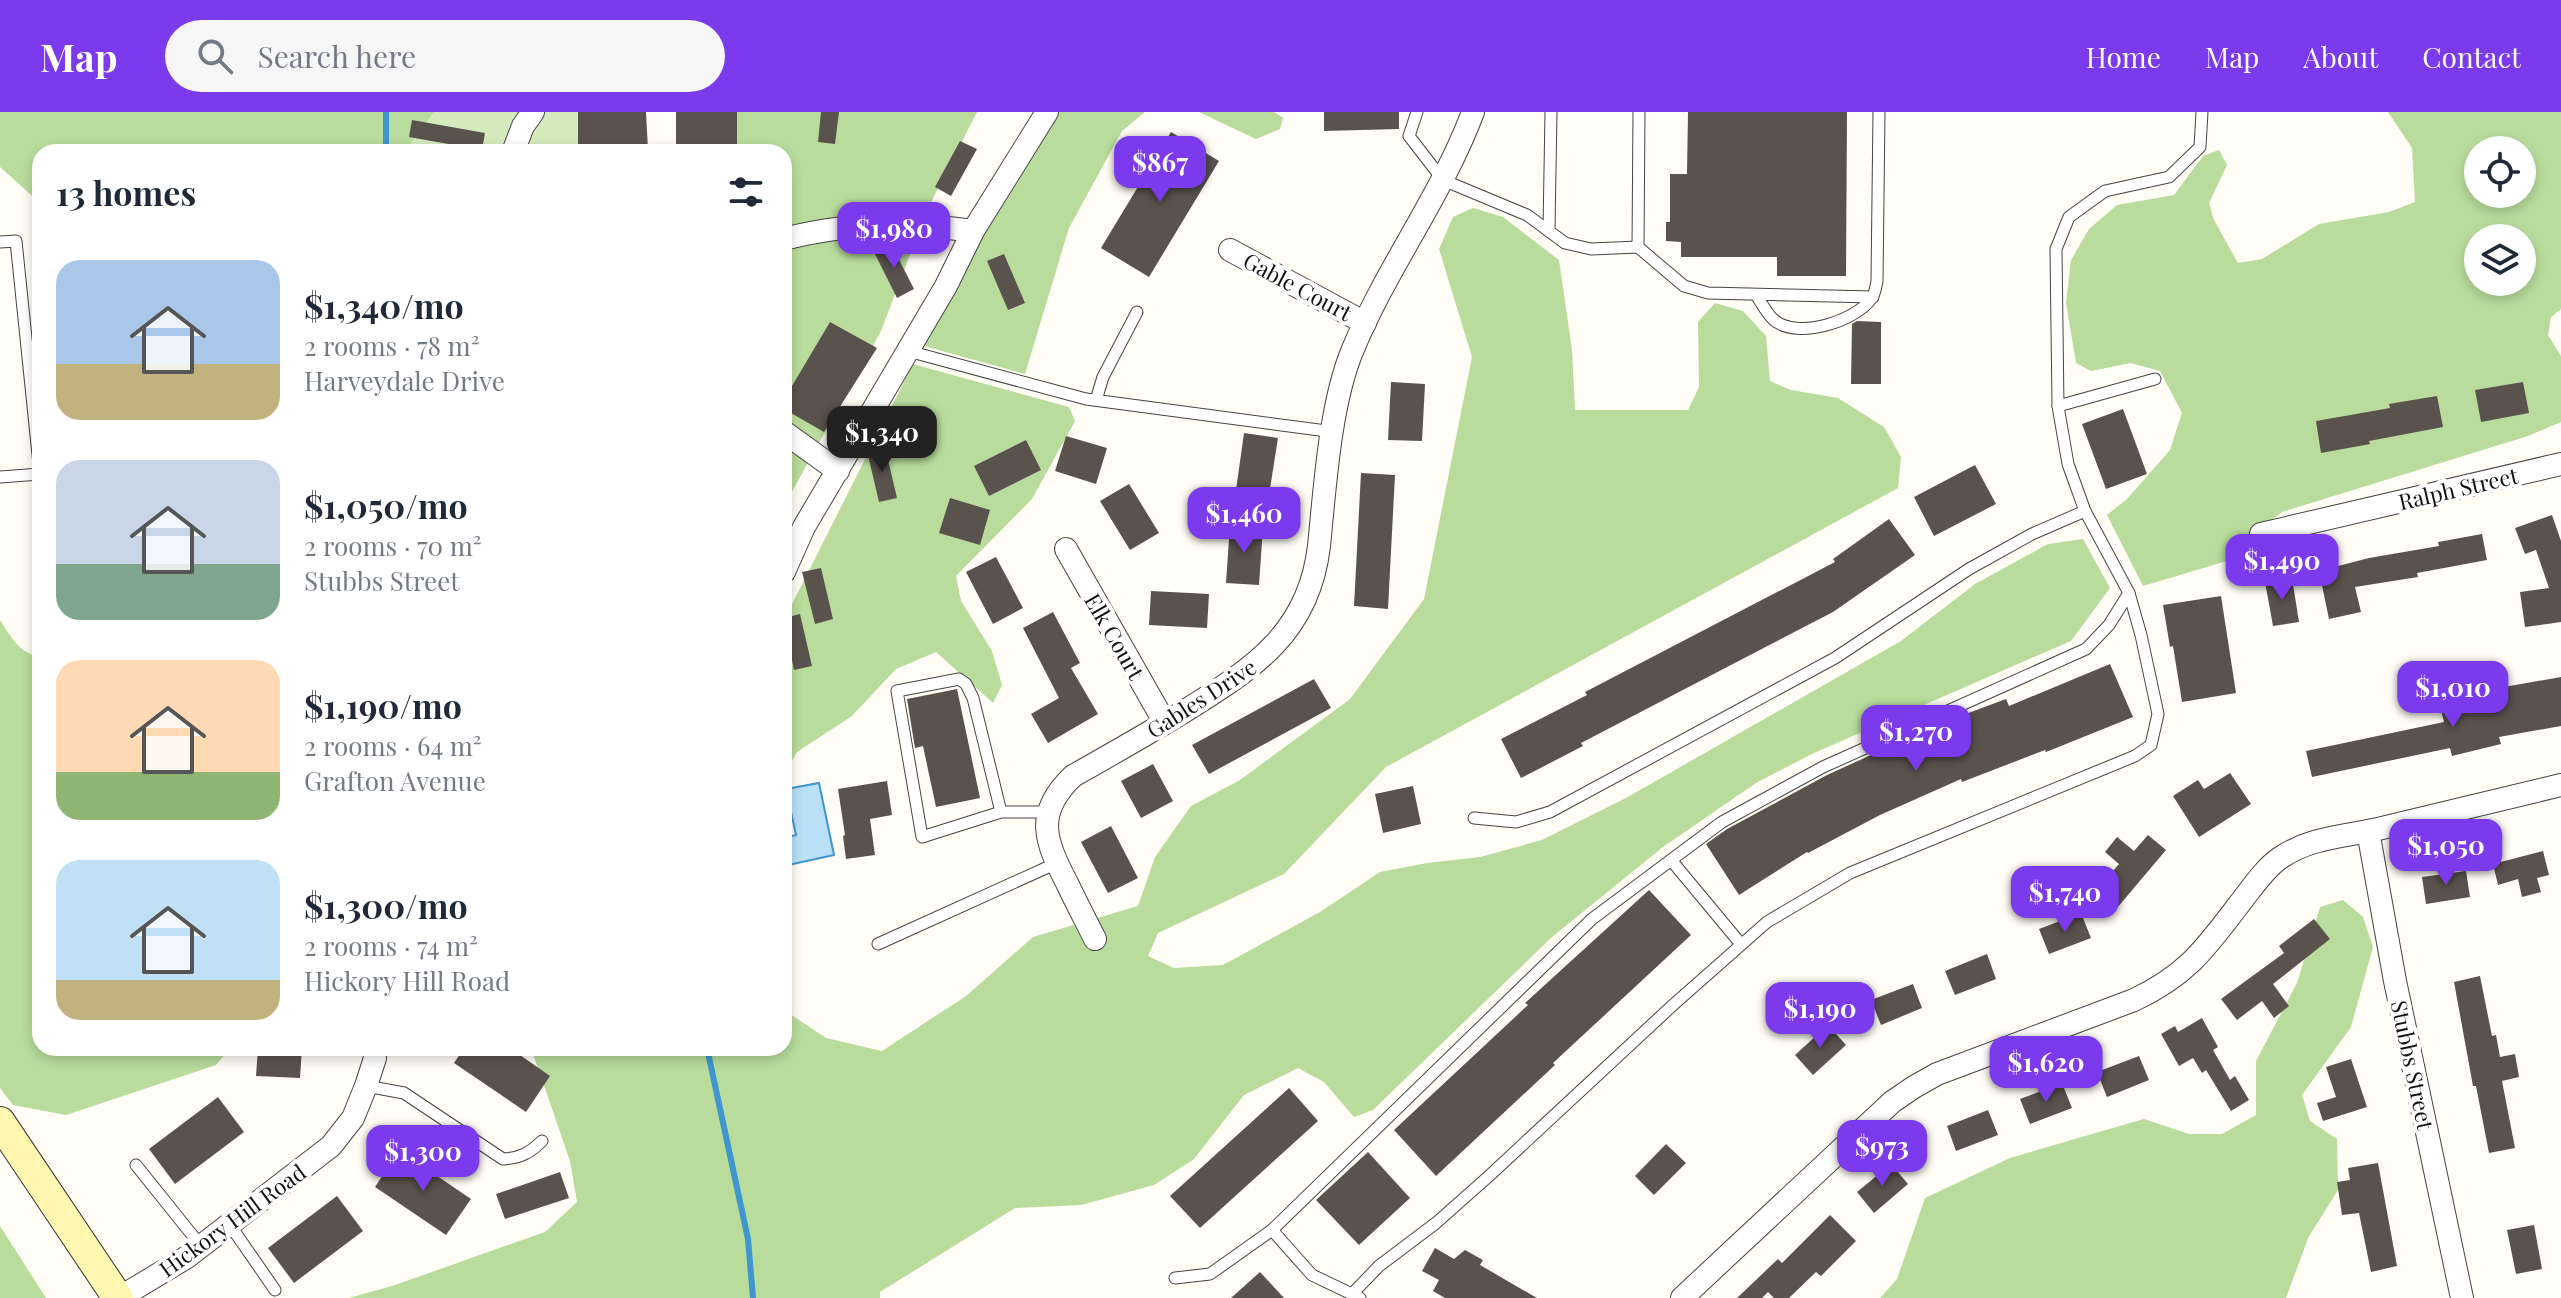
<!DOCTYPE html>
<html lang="en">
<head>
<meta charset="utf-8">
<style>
	:root { --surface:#fff; --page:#f6f6f7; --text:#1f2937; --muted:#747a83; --accent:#7c3aed }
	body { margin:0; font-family:"Playfair Display",serif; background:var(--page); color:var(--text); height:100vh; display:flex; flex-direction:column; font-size:30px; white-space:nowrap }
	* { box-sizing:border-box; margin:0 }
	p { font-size:26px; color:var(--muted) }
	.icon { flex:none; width:44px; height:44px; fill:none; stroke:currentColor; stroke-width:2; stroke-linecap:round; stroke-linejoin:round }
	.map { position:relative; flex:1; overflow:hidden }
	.panel { position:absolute; left:32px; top:32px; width:760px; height:912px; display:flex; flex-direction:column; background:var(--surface); border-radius:24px; box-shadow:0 4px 12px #0003 }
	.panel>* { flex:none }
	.tools { position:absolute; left:2464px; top:24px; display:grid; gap:16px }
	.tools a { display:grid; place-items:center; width:72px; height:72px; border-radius:50%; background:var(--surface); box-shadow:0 4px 12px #0003; font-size:40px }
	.price { position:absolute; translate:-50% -68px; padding:0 18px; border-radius:16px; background:var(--accent); color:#fff; font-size:26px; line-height:52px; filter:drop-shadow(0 2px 4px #0008) }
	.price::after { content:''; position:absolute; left:50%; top:48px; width:24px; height:18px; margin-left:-12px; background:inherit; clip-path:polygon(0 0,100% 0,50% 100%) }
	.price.on { background:#222; color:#fff }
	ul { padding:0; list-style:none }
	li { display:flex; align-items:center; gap:24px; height:200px; padding:0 24px }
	li span { display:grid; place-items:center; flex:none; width:224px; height:160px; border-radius:24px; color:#555 }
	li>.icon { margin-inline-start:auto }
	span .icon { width:96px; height:96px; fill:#fffc; stroke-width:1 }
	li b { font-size:34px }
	h2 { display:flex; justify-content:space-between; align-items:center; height:96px; padding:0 24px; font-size:34px }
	header { display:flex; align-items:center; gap:48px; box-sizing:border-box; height:112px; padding:0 40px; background:var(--accent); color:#fff }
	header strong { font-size:38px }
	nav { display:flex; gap:44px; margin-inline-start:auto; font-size:28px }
	.search { width:560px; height:72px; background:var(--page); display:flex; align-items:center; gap:20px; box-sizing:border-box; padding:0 28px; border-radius:44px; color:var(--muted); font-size:30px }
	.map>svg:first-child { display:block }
	.green { fill:#d5ebbd }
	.forest { fill:#b9dc9c; fill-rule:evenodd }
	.water { fill:#b9e0f7; stroke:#3f96cf; stroke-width:2 }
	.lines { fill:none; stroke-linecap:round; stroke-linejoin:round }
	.stream { stroke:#3f96cf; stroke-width:6 }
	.building { fill:#5a524d }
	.service-casing { stroke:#444; stroke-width:13 }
	.minor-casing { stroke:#444; stroke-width:24 }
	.secondary-casing { stroke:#333; stroke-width:32 }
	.service { stroke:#fff; stroke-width:11 }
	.minor { stroke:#fff; stroke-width:22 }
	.secondary { stroke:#fff6b0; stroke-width:30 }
	.labels { text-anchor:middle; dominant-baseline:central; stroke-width:8; stroke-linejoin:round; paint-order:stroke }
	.street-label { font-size:22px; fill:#111; stroke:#fff }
</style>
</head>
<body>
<header>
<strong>Map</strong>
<div class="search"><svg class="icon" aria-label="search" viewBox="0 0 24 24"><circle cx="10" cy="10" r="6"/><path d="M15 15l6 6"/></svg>Search here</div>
<nav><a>Home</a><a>Map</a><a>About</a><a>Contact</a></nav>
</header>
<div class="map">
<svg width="2561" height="1186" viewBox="0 0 2561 1186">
	<rect width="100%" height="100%" fill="#fffdf5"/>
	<path class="green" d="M181,0H616L604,40H200Z"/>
	<g class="forest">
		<path d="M0,0H434L404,40H40V91L0,55Z"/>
		<path d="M735,0H977L927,98L881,219L784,394V40H686Z"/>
		<path d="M1058,0H1145L1122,19L1069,116L1025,262L920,233L969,153L981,118Z"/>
		<path d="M1199,0H1274L1283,6L1280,17L1256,27Z"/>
		<path d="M2388,0H2561V197L2551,205L2548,223L2561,244V310L2528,324L2282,400L2238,433L2240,445L2143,474L2107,403L2127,387L2170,338L2182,301L2160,259L2131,251L2091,259L2076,251L2066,191L2071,148L2089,117L2117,93L2174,83L2203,44L2219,38L2227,53L2209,91L2214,108L2238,151L2262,147L2319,112L2389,100L2415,90L2412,36ZM2478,38H2522V82H2478ZM2478,126H2522V170H2478Z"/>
		<path d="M1473,96L1503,105L1559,148L1572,238L1575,298H1688L1699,275L1698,210L1715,191L1743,199L1766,224L1770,269L1791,278L1838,286L1884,315L1901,345L1898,376L1386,655L1284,762L1158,821L1148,844L1174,856L1223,853L1320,800L1380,760L1427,751L1480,745L1542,728L1626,686L1901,529L1975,472L2048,432L2083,427L2110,476L2071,529L1814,641L1756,671L1663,735L1552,825L1373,998L1354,1005L1324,970L1298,956L1244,983L1194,1047L1154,1073L1081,1093L1015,1096L880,1180V1186H349L395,1173L545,1120L577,1090L570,1049L531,936H784V898L826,926L882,939L966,884L1033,825L1138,794L1155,745L1191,694L1240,668L1350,587L1424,487L1472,245L1439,137L1453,105Z"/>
		<path d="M913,252L1069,295L1075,309L1032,387L956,464L961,489L992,539L1002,573L993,591L936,540L896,557L852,604L797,640L784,663V508Z"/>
		<path d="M0,508C10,523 20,544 40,543V936H230L216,953L66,1003L13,993L0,976Z"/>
		<path d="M2343,788L2363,805L2373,835L2351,915L2302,983L2310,1009L2337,1027L2338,1078L2308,1126L2286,1186H1880L1897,1167L1925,1086L2010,1046L2144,1007L2189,1022H2222L2256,1003V949L2297,871L2320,795Z"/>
		<path d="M0,1114L46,1186H0Z"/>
	</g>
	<path class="water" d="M819,671L834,743L784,754V726L796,723L786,677Z"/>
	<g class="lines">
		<g class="stream">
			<path d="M386,40V0"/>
			<path d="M707,936L748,1127L753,1186"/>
		</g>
	</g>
	<g class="building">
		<path d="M578,0H646L648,38L578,40Z"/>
		<rect x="676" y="0" width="61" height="40"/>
		<path d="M821,0H839L835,32L818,30Z"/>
		<path d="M1324,0H1399V17L1324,19Z"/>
		<path d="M1688,0H1847L1846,164H1777V145H1681V130L1666,129V110H1670V62H1687Z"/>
		<path d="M412,8L485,21L482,38L409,25Z"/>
		<path d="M1171,20L1219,49L1149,165L1101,136Z"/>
		<path d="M960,29L977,37L951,84L935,75Z"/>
		<path d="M890,130L914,177L897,186L873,138Z"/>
		<path d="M1004,142L1025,191L1008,198L987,149Z"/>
		<path d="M1857,209L1881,210V272H1851L1852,212Z"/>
		<path d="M830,210L877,236L824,320L784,297V276L789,279Z"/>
		<path d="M1391,270L1425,272L1422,329L1388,328Z"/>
		<path d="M2523,270L2529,301L2481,310L2475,278Z"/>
		<path d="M2437,284L2443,315L2369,329L2370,332L2321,341L2316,309L2390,296L2389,292Z"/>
		<path d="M2123,297L2147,362L2106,377L2082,312Z"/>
		<path d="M1244,321L1278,326L1269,383L1236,378Z"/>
		<path d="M1066,324L1107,336L1096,372L1055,359Z"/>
		<path d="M1026,328L1041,358L989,384L974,354Z"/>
		<path d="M885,335L897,386L879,390L867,339Z"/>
		<path d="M1975,353L1996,392L1934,424L1914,385Z"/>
		<path d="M1361,361L1395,363L1388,497L1354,494Z"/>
		<path d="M1129,372L1159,421L1130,438L1100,389Z"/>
		<path d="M950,386L990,398L980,433L939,421Z"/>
		<path d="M2552,403L2561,429V510L2525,515L2520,480L2549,476L2536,438L2525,442L2515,416Z"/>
		<path d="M1889,407L1915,443L1833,500L1581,631L1583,634L1521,666L1501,627L1587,583L1585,580L1835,450L1833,447Z"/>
		<path d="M1230,413L1263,415L1259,473L1226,471Z"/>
		<path d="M2482,422L2487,448L2417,461L2418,465L2355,475L2361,500L2329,507L2319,459L2369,446L2439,434L2438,430Z"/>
		<path d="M996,445L1023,496L993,512L966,460Z"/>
		<path d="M821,456L833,507L815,512L802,460Z"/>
		<path d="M2292,466L2299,510L2273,514L2265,470Z"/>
		<path d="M1151,479L1209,482L1207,516L1149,513Z"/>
		<path d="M2221,484L2236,581L2182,590L2173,534L2170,535L2163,493Z"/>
		<path d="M1053,500L1080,551L1071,556L1098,602L1048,631L1031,602L1059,586L1023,516Z"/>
		<path d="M800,502L812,554L794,558L784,506Z"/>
		<path d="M2110,552L2133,605L2046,640L2045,638L1962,670L1961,667L1880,703L1808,741L1807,740L1739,783L1706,732L1727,717L1827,663L1939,612L2006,587L2009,594Z"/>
		<path d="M2561,565V614L2499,625L2501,632L2452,644L2450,636L2312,665L2306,639L2444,610L2438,585L2463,579L2467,594L2506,585L2504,575Z"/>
		<path d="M1314,567L1331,596L1209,662L1192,633Z"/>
		<path d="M957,577L980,686L936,695L923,634L915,636L907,587Z"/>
		<path d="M1153,652L1173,689L1141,706L1121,669Z"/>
		<path d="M2230,661L2251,692L2199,725L2173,684L2198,668L2204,677Z"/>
		<path d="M887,669L892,703L870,707L875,743L846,747L843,724L845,723L838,677Z"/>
		<path d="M1413,674L1421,712L1383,721L1375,682Z"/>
		<path d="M1111,714L1138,766L1108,781L1081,730Z"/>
		<path d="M2148,723L2166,738L2117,796L2097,778L2119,752L2105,740L2117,725L2134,739Z"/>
		<path d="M2543,739L2549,763L2537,766L2541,780L2522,785L2518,767L2498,773L2493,752Z"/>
		<path d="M2466,759L2470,785L2426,792L2422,765Z"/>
		<path d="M1649,778L1691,823L1553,951L1555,953L1436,1064L1394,1018L1528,893L1525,891Z"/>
		<path d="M2081,801L2091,826L2049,842L2039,817Z"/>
		<path d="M2314,807L2330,827L2273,872L2289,894L2274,906L2262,889L2237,908L2221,887L2284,841L2279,834Z"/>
		<path d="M1987,842L1996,867L1955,883L1945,859Z"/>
		<path d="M2480,864L2492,924L2496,923L2500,945L2515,942L2519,965L2502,969L2515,1036L2489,1041L2476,974H2473L2454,870Z"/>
		<path d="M1913,872L1922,896L1881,913L1871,888Z"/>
		<path d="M2202,906L2218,935L2213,938L2230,968L2235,964L2249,988L2231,999L2206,958L2202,961L2193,946L2179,954L2161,922L2175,914L2178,920Z"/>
		<path d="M1828,913L1846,933L1813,963L1795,943Z"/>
		<path d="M258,936H302L300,966L256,964Z"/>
		<path d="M464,936H510L550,964L526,1000L454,951Z"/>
		<path d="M2139,944L2149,968L2107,985L2097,960Z"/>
		<path d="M2351,947L2367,995L2323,1009L2317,991L2336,985L2326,955Z"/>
		<path d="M2062,971L2072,996L2030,1012L2020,987Z"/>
		<path d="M1289,976L1318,1009L1200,1116L1170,1084Z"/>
		<path d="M218,985L244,1020L175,1072L149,1037Z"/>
		<path d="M1988,998L1998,1023L1956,1039L1947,1014Z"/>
		<path d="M1666,1032L1686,1051L1654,1083L1635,1064Z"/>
		<path d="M399,1038L471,1087L446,1123L375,1075Z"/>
		<path d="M1368,1040L1410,1086L1359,1133L1316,1088Z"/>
		<path d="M2378,1051L2397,1154L2371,1160L2359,1101L2342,1103L2337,1070L2350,1068L2348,1056Z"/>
		<path d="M1891,1052L1908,1072L1874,1101L1857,1080Z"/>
		<path d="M560,1060L569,1086L505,1107L496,1082Z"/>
		<path d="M337,1084L363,1119L294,1171L268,1136Z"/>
		<path d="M1830,1103L1856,1129L1821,1164L1816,1160L1789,1186H1774L1768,1180L1762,1186H1737L1778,1147L1782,1151Z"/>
		<path d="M2534,1113L2542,1157L2516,1162L2507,1118Z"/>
		<path d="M1435,1136L1454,1147L1465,1138L1483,1148L1480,1153L1537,1186H1445L1433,1179L1439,1168L1422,1159Z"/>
		<path d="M1260,1160L1284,1186H1231Z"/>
	</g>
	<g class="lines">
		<defs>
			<g id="service">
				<path d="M1417,0L1409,24L1443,68L1527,103L1565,131L1591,137L1638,135"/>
				<path d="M1639,0L1638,135L1684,174L1708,181L1873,185"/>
				<path d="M1549,117L1551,0"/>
				<path d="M0,130L16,129L40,362L0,365"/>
				<path d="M1756,183C1761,190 1767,202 1774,208C1798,228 1855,209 1871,187C1875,182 1876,175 1877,169L1879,0"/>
				<path d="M908,239L1086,287L1334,320"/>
				<path d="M2155,267L2058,294L2056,137L2069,105L2105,79L2169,65L2200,35L2202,0"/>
				<path d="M1096,288L1103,265L1137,200"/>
				<path d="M1001,700L973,586L966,572L959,567L897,579L922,725L1001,700H1048"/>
				<path d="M1474,706L1516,710L1550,700L1835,546L1969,457L2032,422L2085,399"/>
				<path d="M1671,748L1740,831"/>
				<path d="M878,832L1057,751"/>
				<path d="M366,974L404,981L503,1047C520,1046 530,1041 542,1029"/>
				<path d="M136,1053L201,1134"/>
				<path d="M230,1113L275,1178"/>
				<path d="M1272,1118L1312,1163L1360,1186"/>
				<path d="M1175,1166L1210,1162L1272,1118L1592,807L1722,710L1823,655L2086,537L2109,513L2129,481"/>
				<path d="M1352,1182L1379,1154L1436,1111L1489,1064L1673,893L1767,810L1850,761L2135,644L2151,633L2158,602L2141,523L2129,481L2085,399L2068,352L2058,294"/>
			</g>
			<g id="minor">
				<path d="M513,40L523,14L533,0"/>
				<path d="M784,127C845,111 910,110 973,119"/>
				<path d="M1230,138L1365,211"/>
				<path d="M784,320L838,359"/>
				<path d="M2261,422L2561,352"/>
				<path d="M1066,437L1165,611"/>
				<path d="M784,460L804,415L946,174L973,119L1047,0"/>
				<path d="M2368,719L2395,869L2462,1186"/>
				<path d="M1095,827C1086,809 1076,790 1067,771C1045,729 1034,701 1073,664C1112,642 1151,620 1188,597C1255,555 1309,520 1319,434C1325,375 1330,291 1353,237C1387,155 1442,83 1473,0"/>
				<path d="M119,1186L187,1145L331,1034L353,1006L366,974L375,946L374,936"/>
				<path d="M1682,1186L1892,990L1914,975L1937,962L2134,888C2187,863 2205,837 2240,791C2252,776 2264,757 2280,746C2311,725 2343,725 2378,717C2439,702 2500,688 2561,673"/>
			</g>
			<path id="secondary" d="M0,1010L118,1186"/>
		</defs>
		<use href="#service" class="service-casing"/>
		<use href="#minor" class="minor-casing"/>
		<use href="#secondary" class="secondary-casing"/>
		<use href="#service" class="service"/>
		<use href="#minor" class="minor"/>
		<use href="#secondary" class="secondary"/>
	</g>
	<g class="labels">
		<g class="street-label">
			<text transform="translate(1298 174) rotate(28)">Gable Court</text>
			<text transform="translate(2458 376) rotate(-13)">Ralph Street</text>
			<text transform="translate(1115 524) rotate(60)">Elk Court</text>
			<text transform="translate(1201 586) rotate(-33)">Gables Drive</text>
			<text transform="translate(2413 953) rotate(78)">Stubbs Street</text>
			<text transform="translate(232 1108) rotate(-36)">Hickory Hill Road</text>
		</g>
	</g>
</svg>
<div class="tools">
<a><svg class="icon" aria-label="locate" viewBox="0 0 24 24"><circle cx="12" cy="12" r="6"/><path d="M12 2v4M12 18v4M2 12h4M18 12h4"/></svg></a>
<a><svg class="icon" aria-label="layers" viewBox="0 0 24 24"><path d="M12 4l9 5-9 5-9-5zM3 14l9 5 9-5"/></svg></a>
</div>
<b class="price" style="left:1160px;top:92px">$867</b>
<b class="price" style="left:894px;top:158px">$1,980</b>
<b class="price on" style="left:882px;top:362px">$1,340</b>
<b class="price" style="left:1244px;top:443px">$1,460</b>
<b class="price" style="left:2282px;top:490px">$1,490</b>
<b class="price" style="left:2453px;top:617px">$1,010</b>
<b class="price" style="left:1916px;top:661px">$1,270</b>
<b class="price" style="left:2446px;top:775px">$1,050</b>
<b class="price" style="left:2065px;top:822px">$1,740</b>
<b class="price" style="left:1820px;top:938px">$1,190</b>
<b class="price" style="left:2046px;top:992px">$1,620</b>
<b class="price" style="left:1882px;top:1076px">$973</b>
<b class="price" style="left:423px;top:1081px">$1,300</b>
<section class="panel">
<h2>13 homes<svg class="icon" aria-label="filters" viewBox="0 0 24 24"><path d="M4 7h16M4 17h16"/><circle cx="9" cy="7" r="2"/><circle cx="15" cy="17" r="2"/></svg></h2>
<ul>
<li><span style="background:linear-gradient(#a9c7e8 65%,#c2b280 0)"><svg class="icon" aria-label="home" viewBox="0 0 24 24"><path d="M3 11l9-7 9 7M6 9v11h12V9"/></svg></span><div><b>$1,340/mo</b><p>2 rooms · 78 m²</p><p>Harveydale Drive</p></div></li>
<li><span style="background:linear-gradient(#c9d6e8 65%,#7fa58c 0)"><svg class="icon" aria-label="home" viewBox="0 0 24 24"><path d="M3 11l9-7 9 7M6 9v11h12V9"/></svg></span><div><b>$1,050/mo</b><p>2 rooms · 70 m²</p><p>Stubbs Street</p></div></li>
<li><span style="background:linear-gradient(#ffd9b3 70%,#8fb573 0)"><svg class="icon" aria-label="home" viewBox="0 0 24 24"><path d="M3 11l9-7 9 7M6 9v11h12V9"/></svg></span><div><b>$1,190/mo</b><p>2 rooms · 64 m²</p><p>Grafton Avenue</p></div></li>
<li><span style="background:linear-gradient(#bfe0f5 75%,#c2b280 0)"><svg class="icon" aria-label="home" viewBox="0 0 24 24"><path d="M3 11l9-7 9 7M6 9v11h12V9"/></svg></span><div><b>$1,300/mo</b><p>2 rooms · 74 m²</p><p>Hickory Hill Road</p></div></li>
</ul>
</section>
</div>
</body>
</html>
